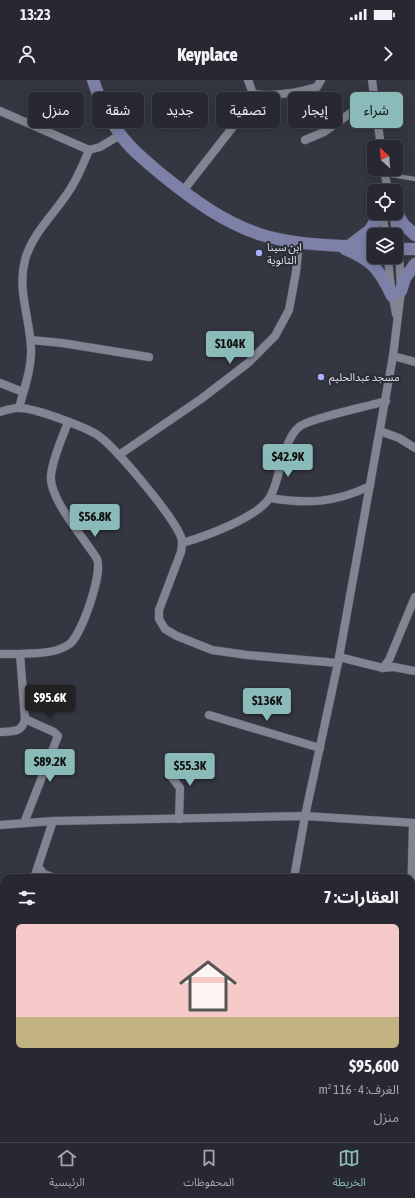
<!DOCTYPE html>
<html lang="ar">
<head>
<meta charset="utf-8">
<style>
	:root { --surface:#272831; --page:#2f3039; --text:#f1f3f6; --muted:#a4a6ab; --line:#43444d; --accent:#8bbbb9 }
	body { margin:0; font-family:"Asap Condensed","Noto Sans Arabic",sans-serif; background:var(--page); color:var(--text); direction:rtl; height:100vh; display:flex; flex-direction:column; font-size:15px; white-space:nowrap }
	* { box-sizing:border-box; margin:0 }
	p { font-size:13px; color:var(--muted) }
	.icon { flex:none; width:22px; height:22px; fill:none; stroke:currentColor; stroke-width:2; stroke-linecap:round; stroke-linejoin:round }
	.map { position:relative; flex:1; overflow:hidden; direction:ltr }
	.side { position:absolute; left:0px; top:794px; width:415px; height:268px; display:flex; flex-direction:column; background:var(--surface); border-radius:12px 12px 0 0; box-shadow:0 2px 10px #0003,0 0 0 1px var(--line); direction:rtl }
	.side>* { flex:none }
	.hud { position:absolute; left:12px; top:12px; width:391px; height:36px; direction:rtl; display:flex; gap:8px }
	.needle { width:26px; rotate:334deg }
	.buttons { position:absolute; left:367px; top:60px; display:grid; gap:8px }
	.buttons a { display:grid; place-items:center; width:36px; height:36px; border-radius:6px; background:var(--surface); box-shadow:0 2px 10px #0003,0 0 0 1px var(--line); font-size:20px }
	.price { position:absolute; translate:-50% -34px; padding:0 9px; border-radius:4px; background:var(--accent); color:#111; font-size:13px; line-height:26px; filter:drop-shadow(0 1px 2px #0008) }
	.price::after { content:''; position:absolute; left:50%; top:24px; width:12px; height:9px; margin-left:-6px; background:inherit; clip-path:polygon(0 0,100% 0,50% 100%) }
	.price.active { background:#222; color:#fff }
	ul { padding:0; list-style:none }
	li { display:grid; align-content:center; gap:8px; height:212px; padding:0 16px }
	li span { display:grid; place-items:center; height:124px; border-radius:6px; color:#555 }
	li>.icon { margin-inline-start:auto }
	span .icon { width:72px; height:72px; fill:#fffc; stroke-width:1 }
	li b { font-size:17px }
	h2 { display:flex; justify-content:space-between; align-items:center; height:48px; padding:0 16px; font-size:17px }
	.chip { padding:0 14px; border-radius:6px; background:var(--surface); box-shadow:0 2px 10px #0003,0 0 0 1px var(--line); font-size:14px; line-height:36px }
	.chip.active { background:var(--accent); color:#111 }
	.status { display:flex; justify-content:space-between; align-items:center; height:28px; padding:0 20px; background:var(--surface); direction:ltr }
	.status svg { height:11px; fill:currentColor }
	header { display:flex; justify-content:space-between; align-items:center; height:52px; padding:0 16px; background:var(--surface); font-size:18px; font-weight:800 }
	.menu { display:flex; justify-content:space-around; align-items:center; height:56px; border-top:1px solid var(--line); background:var(--surface); font-size:11px; color:var(--muted) }
	.menu a { display:grid; justify-items:center; gap:2px }
	.menu .active { color:var(--accent) }
	.map>svg:first-child { display:block }
	.lines { fill:none; stroke-linecap:round; stroke-linejoin:round }
	.lane-casing { stroke:#52535d; stroke-width:5 }
	.street-casing { stroke:#52535d; stroke-width:9 }
	.secondary-casing { stroke:#52535d; stroke-width:13 }
	.primary-casing { stroke:#52535d; stroke-width:14 }
	.lane { stroke:#828492; stroke-width:4 }
	.street { stroke:#828492; stroke-width:8 }
	.secondary { stroke:#7d81a8; stroke-width:12 }
	.primary { stroke:#787dbe; stroke-width:13 }
	.poi-dot { fill:#a7b1fc; stroke:#2a2c37; stroke-width:1.5 }
	.labels { text-anchor:middle; dominant-baseline:central; stroke-width:4; stroke-linejoin:round; paint-order:stroke }
	.poi-label { font-size:11px; fill:#dedfe7; stroke:#2a2c37; text-anchor:start }
</style>
</head>
<body>
<div class="status"><b>13:23</b><svg viewBox="0 0 49 12"><path d="M0 12V9h3v3zM5 12V6h3v6zM10 12V3h3v9zM15 12V0h3v12zM26 1h20v11H26zM47 4h2v5h-2z"/></svg></div>
<header><svg class="icon" aria-label="forward" viewBox="0 0 24 24"><path d="M9 5l7 7-7 7"/></svg>Keyplace<svg class="icon" aria-label="person" viewBox="0 0 24 24"><circle cx="12" cy="8" r="4"/><path d="M4 21q1-7 8-7t8 7"/></svg></header>
<div class="map">
<svg width="415" height="1062" viewBox="0 0 415 1062">
	<rect width="100%" height="100%" fill="#343641"/>
	<g class="lines">
		<defs>
			<g id="lane">
				<path d="M385,94L415,99"/>
				<path d="M0,1046L4,1038"/>
				<path d="M146,1062L149,1058"/>
			</g>
			<g id="street">
				<path d="M372,0L381,67"/>
				<path d="M253,14C274,17 296,13 317,7L321,0"/>
				<path d="M0,31L89,70L100,67L120,55"/>
				<path d="M305,60L324,52L352,32L375,23"/>
				<path d="M384,89L388,111"/>
				<path d="M183,111L250,25L253,14L248,0"/>
				<path d="M383,133L385,155"/>
				<path d="M388,177L390,200L396,234"/>
				<path d="M31,260L62,263L149,277"/>
				<path d="M393,276L415,282"/>
				<path d="M0,303L23,312"/>
				<path d="M19,328C24,309 32,288 31,268C30,239 17,210 25,180C32,154 53,135 67,114C77,100 83,85 89,70"/>
				<path d="M0,332C6,330 12,328 18,328C33,327 82,346 96,354C114,365 173,436 181,457C183,462 182,466 181,472L159,530V539L165,549L177,556L212,570L247,575L338,583"/>
				<path d="M380,351L399,358L415,368"/>
				<path d="M119,375L201,319L248,283L275,256L289,230L296,192L299,162"/>
				<path d="M270,418C307,424 335,423 370,406"/>
				<path d="M182,463C204,457 259,437 270,417C275,409 277,398 280,388C284,376 288,356 299,347C307,339 370,326 386,321"/>
				<path d="M0,574H20"/>
				<path d="M339,577L383,588L394,587L415,591"/>
				<path d="M383,588L389,580L415,517"/>
				<path d="M209,635L320,668"/>
				<path d="M0,652C13,651 22,653 25,639L20,574C36,573 54,574 68,565C81,558 103,493 97,479C85,459 48,418 51,395C53,377 62,359 68,342"/>
				<path d="M171,678L170,695L180,708L179,739"/>
				<path d="M24,743L58,656L54,652L25,639"/>
				<path d="M0,745L53,741L305,736L415,743"/>
				<path d="M39,788L44,794L55,798"/>
				<path d="M34,798L53,741"/>
				<path d="M294,798L305,736L338,583L393,276L401,211L399,169L393,133"/>
				<path d="M411,821L413,743"/>
				<path d="M0,880L4,883"/>
				<path d="M0,922L4,914"/>
				<path d="M306,1058L308,1062"/>
				<path d="M224,1062L225,1058"/>
			</g>
			<g id="secondary">
				<path d="M93,0C99,19 108,38 120,54C131,70 147,82 161,94C192,119 224,143 262,155C298,166 337,165 374,168"/>
				<path d="M396,131L403,144L415,155"/>
				<path d="M349,166L370,150L380,133"/>
				<path d="M345,169C372,180 380,190 392,216"/>
				<path d="M396,169H415"/>
				<path d="M401,211L405,198L415,184"/>
				<path d="M411,866L415,864"/>
			</g>
			<g id="primary">
				<path d="M411,878L415,877"/>
				<path d="M411,896H415"/>
				<path d="M59,1062L64,1058"/>
				<path d="M82,1062L87,1058"/>
			</g>
		</defs>
		<use href="#lane" class="lane-casing"/>
		<use href="#street" class="street-casing"/>
		<use href="#secondary" class="secondary-casing"/>
		<use href="#primary" class="primary-casing"/>
		<use href="#lane" class="lane"/>
		<use href="#street" class="street"/>
		<use href="#secondary" class="secondary"/>
		<use href="#primary" class="primary"/>
	</g>
	<g class="poi-dot">
		<circle cx="259" cy="173" r="4"/>
		<circle cx="321" cy="297" r="4"/>
	</g>
	<g class="labels">
		<g class="poi-label">
			<text x="267" y="167">ابن سينا<tspan x="267" dy="13">الثانوية</tspan></text>
			<text x="329" y="297">مسجد عبدالحليم</text>
		</g>
	</g>
</svg>
<div class="buttons">
<a><svg class="needle" viewBox="-14 -14 28 28"><path d="M0-13l5 13h-10z" fill="#e53935"/><path d="M0 13l5-13h-10z" fill="#a4a6ab"/></svg></a>
<a><svg class="icon" aria-label="locate" viewBox="0 0 24 24"><circle cx="12" cy="12" r="6"/><path d="M12 2v4M12 18v4M2 12h4M18 12h4"/></svg></a>
<a><svg class="icon" aria-label="layers" viewBox="0 0 24 24"><path d="M12 4l9 5-9 5-9-5zM3 14l9 5 9-5"/></svg></a>
</div>
<b class="price" style="left:230px;top:285px">$104K</b>
<b class="price" style="left:288px;top:398px">$42.9K</b>
<b class="price" style="left:95px;top:458px">$56.8K</b>
<b class="price active" style="left:50px;top:639px">$95.6K</b>
<b class="price" style="left:267px;top:642px">$136K</b>
<b class="price" style="left:50px;top:703px">$89.2K</b>
<b class="price" style="left:190px;top:707px">$55.3K</b>
<div class="hud">
<a class="chip active">شراء</a>
<a class="chip">إيجار</a>
<a class="chip">تصفية</a>
<a class="chip">جديد</a>
<a class="chip">شقة</a>
<a class="chip">منزل</a>
</div>
<section class="side">
<h2>العقارات: 7<svg class="icon" aria-label="filters" viewBox="0 0 24 24"><path d="M4 7h16M4 17h16"/><circle cx="9" cy="7" r="2"/><circle cx="15" cy="17" r="2"/></svg></h2>
<ul>
<li><span style="background:linear-gradient(#f6c9c9 75%,#c2b280 0)"><svg class="icon" aria-label="home" viewBox="0 0 24 24"><path d="M3 11l9-7 9 7M6 9v11h12V9"/></svg></span><div><b>$95,600</b><p>الغرف: 4 · 116 m²</p><p>منزل</p></div></li>
</ul>
</section>
</div>
<nav class="menu">
<a class="active"><svg class="icon" aria-label="map" viewBox="0 0 24 24"><path d="M3 6l6-2 6 2 6-2v14l-6 2-6-2-6 2zM9 4v14M15 6v14"/></svg>الخريطة</a>
<a><svg class="icon" aria-label="saved" viewBox="0 0 24 24"><path d="M7 4h10v16l-5-4-5 4z"/></svg>المحفوظات</a>
<a><svg class="icon" aria-label="home" viewBox="0 0 24 24"><path d="M3 11l9-7 9 7M6 9v11h12V9"/></svg>الرئيسية</a>
</nav>
</body>
</html>
